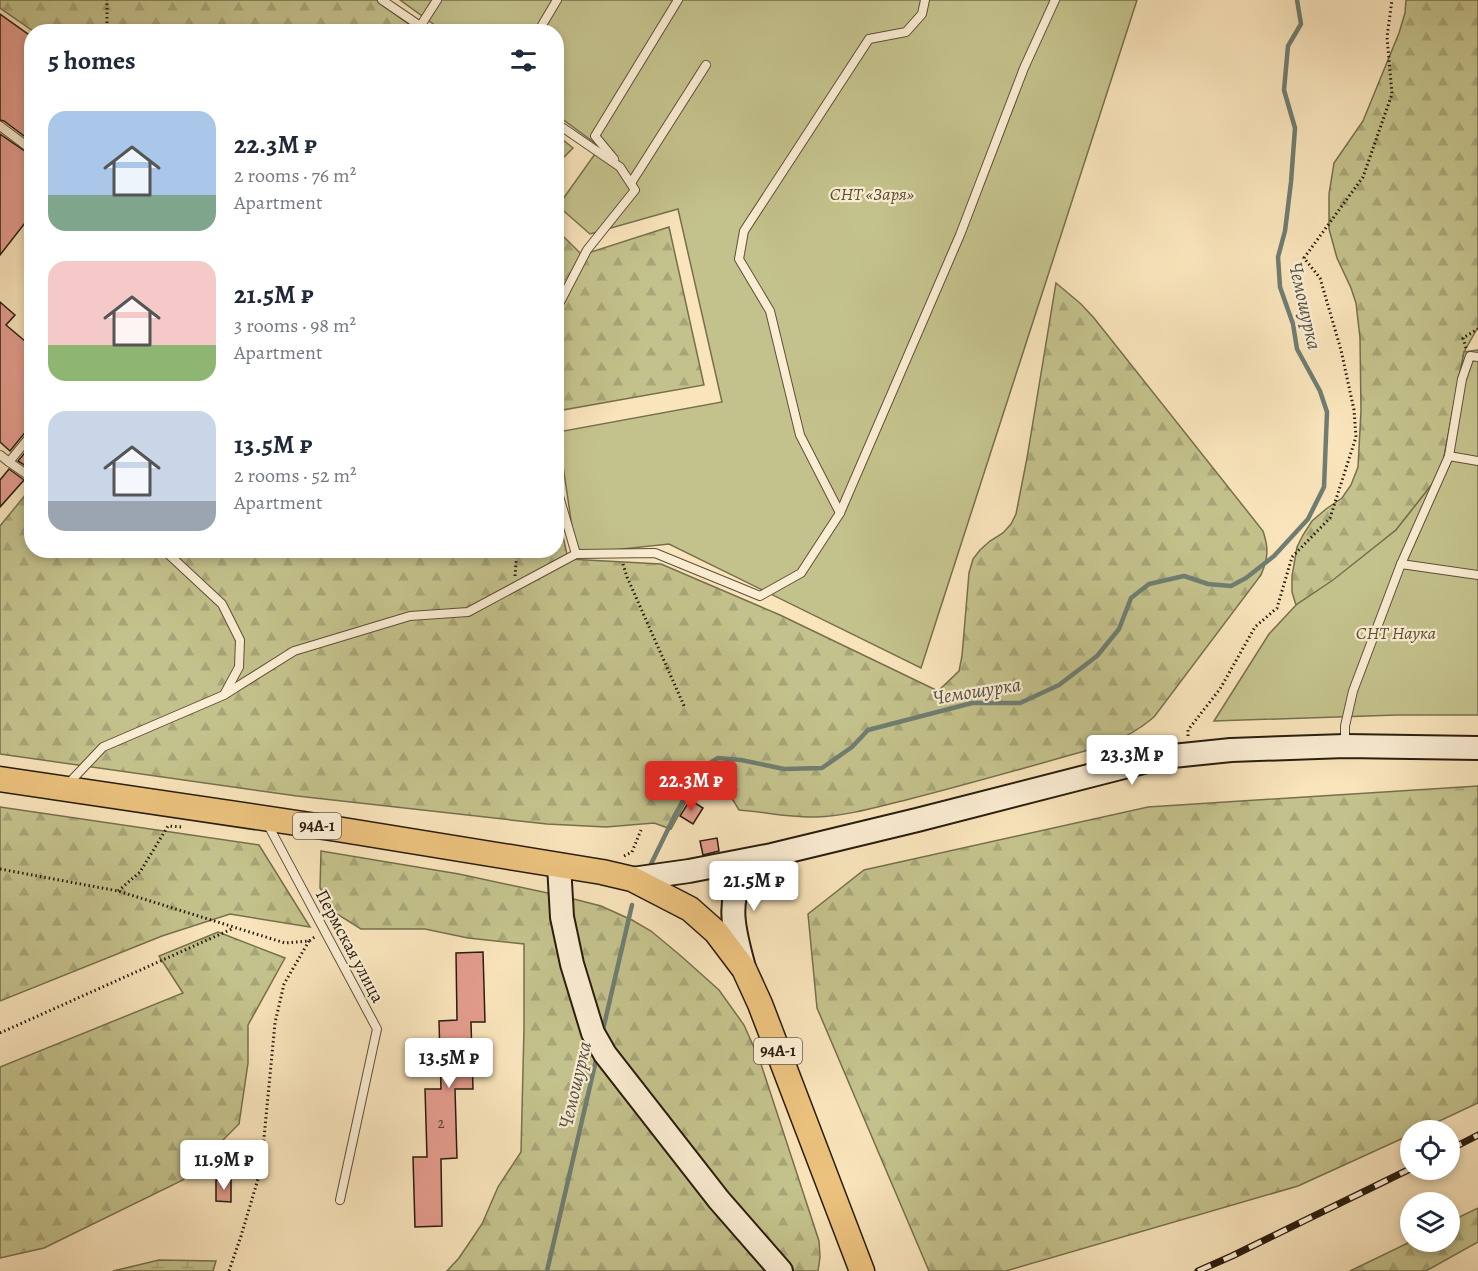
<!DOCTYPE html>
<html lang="en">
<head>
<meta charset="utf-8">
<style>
	:root { --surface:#fff; --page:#f2f2f3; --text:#1f2937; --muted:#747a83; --accent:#d93025 }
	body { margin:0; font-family:Alegreya,serif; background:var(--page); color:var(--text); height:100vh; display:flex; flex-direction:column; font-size:22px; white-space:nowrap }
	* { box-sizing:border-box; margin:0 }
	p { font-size:20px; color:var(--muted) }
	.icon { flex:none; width:33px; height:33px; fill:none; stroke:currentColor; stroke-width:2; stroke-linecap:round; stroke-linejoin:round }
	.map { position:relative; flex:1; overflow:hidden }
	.drawer { position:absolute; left:24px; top:24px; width:540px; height:534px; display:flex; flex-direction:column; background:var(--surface); border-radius:24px; box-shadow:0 3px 9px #0003 }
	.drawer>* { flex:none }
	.fabs { position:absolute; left:1400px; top:1120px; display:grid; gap:12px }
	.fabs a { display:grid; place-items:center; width:60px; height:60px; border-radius:50%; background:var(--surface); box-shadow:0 3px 9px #0003; font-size:30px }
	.price { position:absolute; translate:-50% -51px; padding:0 14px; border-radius:6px; background:#fff; color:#222; font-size:20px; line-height:39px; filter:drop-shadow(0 2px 3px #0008) }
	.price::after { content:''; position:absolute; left:50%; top:36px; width:18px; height:14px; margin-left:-9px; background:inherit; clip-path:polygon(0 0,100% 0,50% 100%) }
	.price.active { background:var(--accent); color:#fff }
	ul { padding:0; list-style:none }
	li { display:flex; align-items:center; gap:18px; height:150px; padding:0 24px }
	li span { display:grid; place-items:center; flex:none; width:168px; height:120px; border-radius:18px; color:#555 }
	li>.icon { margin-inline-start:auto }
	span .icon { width:72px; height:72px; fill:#fffc; stroke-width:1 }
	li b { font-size:26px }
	h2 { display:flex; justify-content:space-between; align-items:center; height:72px; padding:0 24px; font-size:26px }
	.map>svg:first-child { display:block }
	.forest { fill:url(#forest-firs); stroke:#76704d; stroke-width:1.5 }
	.wetland { fill:url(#wetland-marsh); stroke:#76704d; stroke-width:1.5 }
	.green { fill:#c4c28c; stroke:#76704d; stroke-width:1.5 }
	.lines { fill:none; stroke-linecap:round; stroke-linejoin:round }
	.stream { stroke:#6f7e72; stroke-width:4.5 }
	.building { fill:#e49c8d; stroke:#291d0e; stroke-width:1.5 }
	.lane-casing { stroke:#5d4f39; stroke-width:10 }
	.secondary-casing { stroke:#291d0e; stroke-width:26 }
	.primary-casing { stroke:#291d0e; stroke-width:27 }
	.path { stroke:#291d0e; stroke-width:3; stroke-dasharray:1.5 3; stroke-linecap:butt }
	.lane { stroke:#fbedd3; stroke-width:8 }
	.secondary { stroke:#fbedd3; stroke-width:22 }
	.primary { stroke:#ecc27e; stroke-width:24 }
	.rail-casing { stroke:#291d0e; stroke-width:7 }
	.rail { stroke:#fbedd3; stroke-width:4.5; stroke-dasharray:14; stroke-linecap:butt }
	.labels { text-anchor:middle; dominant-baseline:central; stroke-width:4.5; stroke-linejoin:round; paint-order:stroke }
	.number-label { font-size:15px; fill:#583d2e }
	.shield { fill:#fbedd3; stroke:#685b49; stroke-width:1.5 }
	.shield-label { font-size:16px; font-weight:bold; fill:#291d0e }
	.park-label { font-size:18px; font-style:italic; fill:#584f34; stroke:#fbedd3 }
	.street-label { font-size:18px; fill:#291d0e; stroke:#fbedd3 }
	.water-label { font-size:20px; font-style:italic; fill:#525548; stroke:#fbedd3 }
</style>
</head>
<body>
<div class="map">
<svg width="1478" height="1271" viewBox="0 0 1478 1271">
	<defs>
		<pattern id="forest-firs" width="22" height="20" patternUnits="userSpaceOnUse" patternTransform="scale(1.5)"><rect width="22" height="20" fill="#c4c28c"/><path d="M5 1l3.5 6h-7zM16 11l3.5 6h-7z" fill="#a8a678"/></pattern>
		<pattern id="wetland-marsh" width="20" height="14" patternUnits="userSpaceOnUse" patternTransform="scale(1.5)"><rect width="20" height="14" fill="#c4c28c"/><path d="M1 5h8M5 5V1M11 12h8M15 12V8" fill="none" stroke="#a8a678"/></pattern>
	</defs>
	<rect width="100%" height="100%" fill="#f9e4bb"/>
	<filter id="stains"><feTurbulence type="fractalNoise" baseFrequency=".00333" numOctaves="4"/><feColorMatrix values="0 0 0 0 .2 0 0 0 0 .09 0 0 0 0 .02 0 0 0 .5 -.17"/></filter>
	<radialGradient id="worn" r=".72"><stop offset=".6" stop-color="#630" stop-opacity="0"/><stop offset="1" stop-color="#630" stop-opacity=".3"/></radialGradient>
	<g class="forest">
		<path d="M0,0H376L418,31H33L0,8Z"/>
		<path d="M1406,0H1478V327L1464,352L1441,473L1396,530L1333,581L1296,605L1292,592V576L1297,547L1303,535L1312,521L1326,509L1342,498L1351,485L1358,467L1361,411L1360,338L1356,303L1351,288L1337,258L1329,229V194L1334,163L1363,121L1399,33L1405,13Z"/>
		<path d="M557,135L573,148L557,164H556Z"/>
		<path d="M669,227L704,385L557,411L556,229L582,255Z"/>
		<path d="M1056,283L1081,304L1094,318L1263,531C1269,549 1268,558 1261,575L1154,717C1139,730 1124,738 1106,745C1039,764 973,783 906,800C877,807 847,816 816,817C790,818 765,812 739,810L722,782L695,785L671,829L654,823L606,827L547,824L297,796L0,754V526L31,488L32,550H556L557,509L568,559L661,564L780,615L938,691L959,671L962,656L969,573L973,559L980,550L990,541L1003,533L1011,524L1016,514L1027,458Z"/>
		<path d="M1478,786V1103L1418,1131H1410V1135L1298,1186L1006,1271H929L817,1008L808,914L864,870L1148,807Z"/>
		<path d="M0,807L259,845L310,927L230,914L162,936L0,1001Z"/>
		<path d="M321,851L459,874L562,896L601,906L632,920L651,931L681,956L719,990L744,1025L760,1061L819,1241L820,1257L818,1271H447L459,1258L482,1224L498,1187L521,1152L524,1028V944L468,938L425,929H361L337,914L320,888Z"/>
		<path d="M218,932L285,958L248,1025V1063L239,1124L183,1180L44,1248L0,1258V1067L183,993L159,956Z"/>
		<path d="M1478,1208V1242L1426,1271H1350L1410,1242H1449V1222Z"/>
	</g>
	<path class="wetland" d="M159,1260L216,1261L213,1271H113Z"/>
	<g class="green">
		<path d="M400,0H1137L921,668L669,544L576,554L558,432L722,402L678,209L590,234L558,206L600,147L557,115L556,32L443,31Z"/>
		<path d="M1478,350V715H1397L1214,721L1269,634L1296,605L1333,580L1396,530L1441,473L1464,352Z"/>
	</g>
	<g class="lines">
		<g class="stream">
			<path d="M651,864L675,815L700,769L718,758L741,760L784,769L822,768L852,747L868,730L972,703H1020L1059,685L1097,656L1119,629L1131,598L1149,584L1184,576L1208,584L1231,586L1246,578L1274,556L1308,519L1324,487L1327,412L1320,391L1297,349L1293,324L1280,287L1278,257L1285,231L1291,182L1295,128L1284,90L1288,46L1301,24L1297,0"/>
			<path d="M602,1034L632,905"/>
			<path d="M547,1271L597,1056"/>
		</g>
	</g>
	<g class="building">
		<path d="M0,14L32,37V142L4,121L0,120Z"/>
		<path d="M0,134L32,156V214L0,255Z"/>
		<path d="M0,302L15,315L6,325L32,347V428L27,430L10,451L0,442Z"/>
		<path d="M32,444V470L18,461Z"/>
		<path d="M9,469L24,480L0,507V480Z"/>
		<path d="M690,800L703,808L693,824L680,816Z"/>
		<path d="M717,838L719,851L703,855L700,841Z"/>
		<path d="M483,952L485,1022H471L473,1089H455L457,1158L441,1159L442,1226L415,1227L413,1157H427L425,1089H441L439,1021L457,1020L456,953Z"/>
		<path d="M216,1180H231V1202L216,1201Z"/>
	</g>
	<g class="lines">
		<defs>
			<g id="lane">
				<path d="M382,0L429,32"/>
				<path d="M421,25L437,0"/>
				<path d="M538,32L557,0"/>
				<path d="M556,123L620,167L635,190L587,250L556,310"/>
				<path d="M0,126L32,150"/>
				<path d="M614,159L595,136L678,0"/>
				<path d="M631,183L706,65"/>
				<path d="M0,455L9,462L32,434"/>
				<path d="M1449,456L1478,461"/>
				<path d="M9,462L32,478"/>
				<path d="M556,486L576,554"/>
				<path d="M840,513L800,435L770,311L739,259L744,231L869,39L906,32L922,14L925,0"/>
				<path d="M164,550L222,604L240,640L239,667L225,693"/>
				<path d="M1401,564L1478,575"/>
				<path d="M1345,744V726L1353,691L1401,564L1449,456L1462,379L1470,356L1478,357"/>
				<path d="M67,785L103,747L224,695L294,651L410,616L468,612L576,554L655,553L760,596L801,573L840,513L960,235L1024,68L1055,0"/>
				<path d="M267,823L377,1029L340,1200"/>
			</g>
			<g id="secondary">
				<path d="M559,865L562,917L572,964L593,1033L605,1054L719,1200L781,1271"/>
				<path d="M632,879L689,871L772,855L917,820L1163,757L1231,750L1345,746L1478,748"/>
				<path d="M744,968C737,940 725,905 742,879C748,869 759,863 768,857"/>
			</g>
			<path id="primary" d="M0,779L337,829L602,872L632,879L690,909L716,932L744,969L760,1004L862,1271"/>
		</defs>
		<use href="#lane" class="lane-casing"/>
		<use href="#secondary" class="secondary-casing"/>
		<use href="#primary" class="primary-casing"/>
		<g class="path">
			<path d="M107,32V0"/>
			<path d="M1466,348L1463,338L1478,329"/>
			<path d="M623,564L627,577L685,708"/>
			<path d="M515,576L517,550"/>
			<path d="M1188,736V730L1220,689L1255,627L1277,608L1292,557L1330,518L1356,437L1354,410L1341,350L1320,278L1304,258L1363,177L1392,94L1387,37L1392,0"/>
			<path d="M624,856L632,852L641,830"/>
			<path d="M0,869L118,891L285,943L309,941L316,936"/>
			<path d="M118,891L140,872L168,826L182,827"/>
			<path d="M0,1033L234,928"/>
			<path d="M229,1271L241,1236L261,1169L275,1023L284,984L309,941"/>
		</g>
		<use href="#lane" class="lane"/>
		<use href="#secondary" class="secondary"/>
		<use href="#primary" class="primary"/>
		<defs>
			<g id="rail">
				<path d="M1449,1150L1478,1135"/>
				<path d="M1198,1271L1232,1256L1410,1169"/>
			</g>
		</defs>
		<use href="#rail" class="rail-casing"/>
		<use href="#rail" class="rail"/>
	</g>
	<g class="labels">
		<g class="number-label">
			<text x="441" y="1123">2</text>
		</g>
		<g class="shield">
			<rect x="293" y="813" width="48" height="26" rx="4.5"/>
			<rect x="754" y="1038" width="48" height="26" rx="4.5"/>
		</g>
		<g class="shield-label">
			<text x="317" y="826">94А-1</text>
			<text x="778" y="1051">94А-1</text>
		</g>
		<g class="park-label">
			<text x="872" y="194">СНТ «Заря»</text>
			<text x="1396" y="633">СНТ Наука</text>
		</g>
		<g class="street-label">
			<text transform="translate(350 946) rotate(62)">Пермская улица</text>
		</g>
		<g class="water-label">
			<text transform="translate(1305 306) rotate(77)">Чемошурка</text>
			<text transform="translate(977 691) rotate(-9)">Чемошурка</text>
			<text transform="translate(575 1085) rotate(-77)">Чемошурка</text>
		</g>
	</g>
	<rect width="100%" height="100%" filter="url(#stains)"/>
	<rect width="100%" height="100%" fill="url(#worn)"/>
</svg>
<div class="fabs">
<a><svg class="icon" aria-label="locate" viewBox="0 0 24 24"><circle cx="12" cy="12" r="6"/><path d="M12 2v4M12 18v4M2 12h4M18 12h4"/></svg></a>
<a><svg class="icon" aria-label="layers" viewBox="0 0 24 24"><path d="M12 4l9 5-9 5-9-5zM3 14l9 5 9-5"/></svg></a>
</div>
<b class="price" style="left:1132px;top:786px">23.3M ₽</b>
<b class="price active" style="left:691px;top:812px">22.3M ₽</b>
<b class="price" style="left:754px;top:912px">21.5M ₽</b>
<b class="price" style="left:449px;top:1089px">13.5M ₽</b>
<b class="price" style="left:224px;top:1191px">11.9M ₽</b>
<section class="drawer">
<h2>5 homes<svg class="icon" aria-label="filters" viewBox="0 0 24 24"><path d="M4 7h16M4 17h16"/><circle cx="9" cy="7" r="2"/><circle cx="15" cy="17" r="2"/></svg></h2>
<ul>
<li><span style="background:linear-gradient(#a9c7e8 70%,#7fa58c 0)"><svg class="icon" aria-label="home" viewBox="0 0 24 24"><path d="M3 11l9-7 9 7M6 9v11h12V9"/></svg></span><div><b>22.3M ₽</b><p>2 rooms · 76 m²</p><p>Apartment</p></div></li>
<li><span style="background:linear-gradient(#f6c9c9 70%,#8fb573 0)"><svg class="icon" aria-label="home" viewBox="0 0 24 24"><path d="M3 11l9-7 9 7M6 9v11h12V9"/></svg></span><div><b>21.5M ₽</b><p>3 rooms · 98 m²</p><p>Apartment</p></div></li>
<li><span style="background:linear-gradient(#c9d6e8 75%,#9aa5b1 0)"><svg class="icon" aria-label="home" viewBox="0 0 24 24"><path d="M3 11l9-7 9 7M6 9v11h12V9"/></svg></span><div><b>13.5M ₽</b><p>2 rooms · 52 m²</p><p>Apartment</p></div></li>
</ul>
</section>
</div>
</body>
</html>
